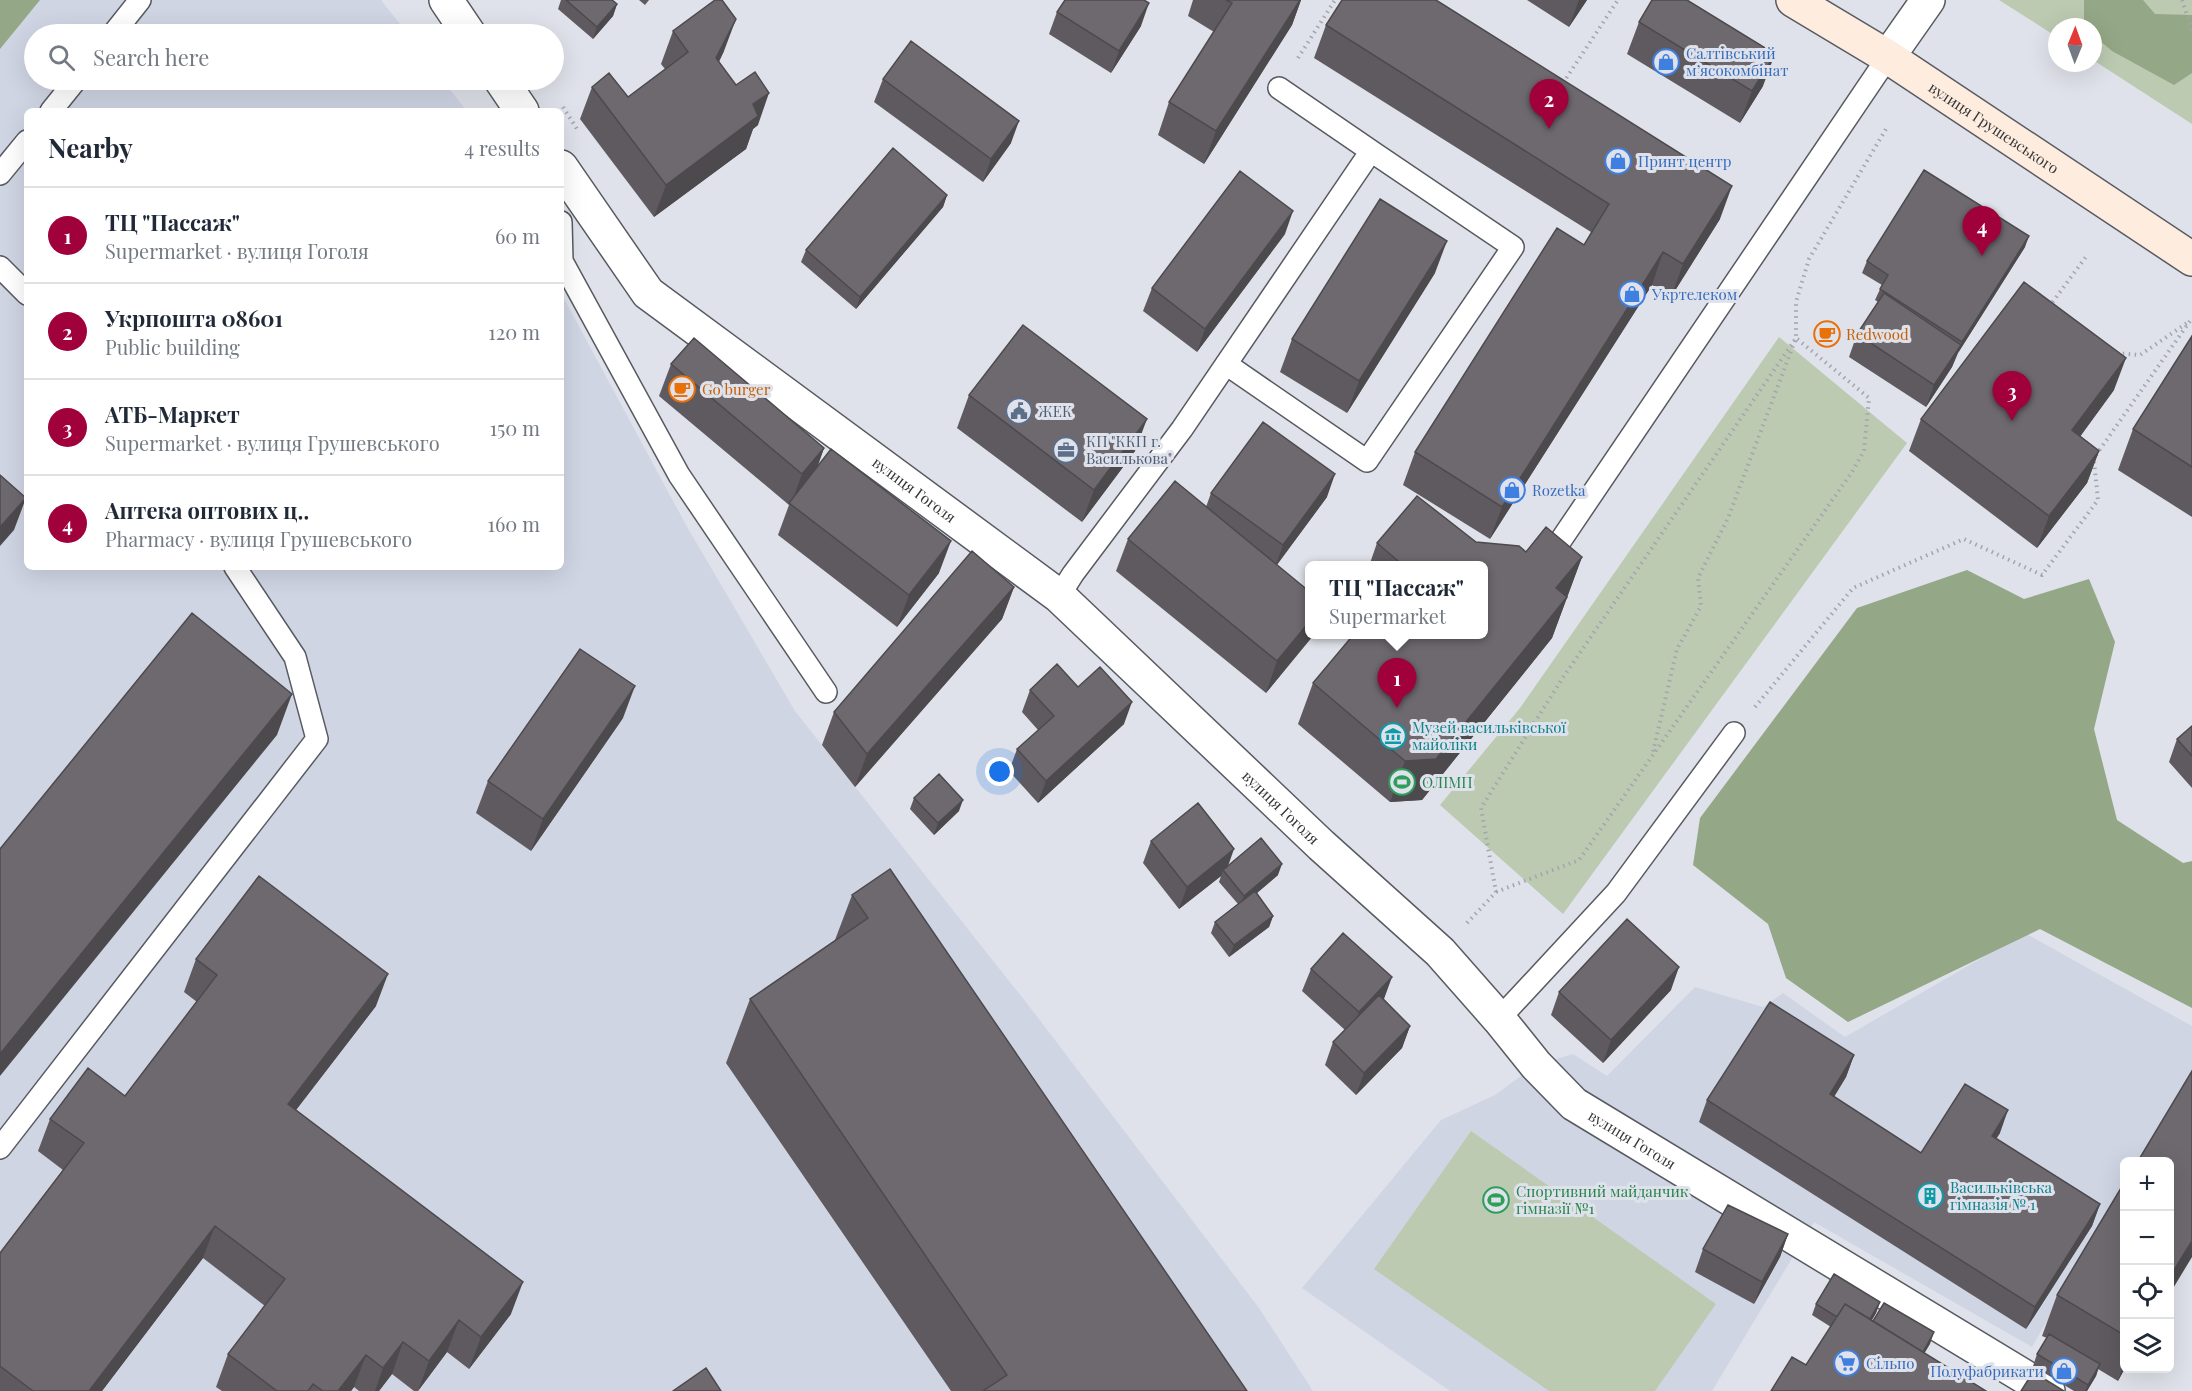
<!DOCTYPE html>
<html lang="en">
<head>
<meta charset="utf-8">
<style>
  :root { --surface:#fff; --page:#f2f2f3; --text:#1f2937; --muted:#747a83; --line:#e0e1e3; --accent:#a0013a }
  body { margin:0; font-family:"Playfair Display",serif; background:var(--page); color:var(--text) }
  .controls { position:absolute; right:18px; bottom:18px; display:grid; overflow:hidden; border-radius:9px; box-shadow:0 6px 24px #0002 }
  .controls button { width:54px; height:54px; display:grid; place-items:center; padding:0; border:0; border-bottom:2px solid var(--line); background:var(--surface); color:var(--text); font:30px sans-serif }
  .compass { position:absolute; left:2048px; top:18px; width:54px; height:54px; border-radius:50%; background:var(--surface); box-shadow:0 6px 24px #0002; rotate:1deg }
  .you { position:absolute; left:1000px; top:772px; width:21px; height:21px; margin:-15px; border:4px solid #fff; border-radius:50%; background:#1a73e8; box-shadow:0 0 0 9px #1a73e833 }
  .badge { display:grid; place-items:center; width:39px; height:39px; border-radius:50%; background:var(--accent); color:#fff; font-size:20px; font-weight:700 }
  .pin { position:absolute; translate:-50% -50px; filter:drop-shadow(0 2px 3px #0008) }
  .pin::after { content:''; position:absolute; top:32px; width:21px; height:18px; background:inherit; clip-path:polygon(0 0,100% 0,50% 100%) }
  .popup { position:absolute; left:1305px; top:561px; width:183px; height:78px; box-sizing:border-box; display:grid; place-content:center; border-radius:9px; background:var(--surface); filter:drop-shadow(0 2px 4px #0005); font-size:20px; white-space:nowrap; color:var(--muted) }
  .popup b { font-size:22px; color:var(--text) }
  .popup::after { content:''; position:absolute; left:50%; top:100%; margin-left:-12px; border:12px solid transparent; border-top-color:var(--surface) }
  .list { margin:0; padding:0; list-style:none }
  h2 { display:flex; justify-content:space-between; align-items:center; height:78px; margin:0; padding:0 24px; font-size:26px }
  h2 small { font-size:20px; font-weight:400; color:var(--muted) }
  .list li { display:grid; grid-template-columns:39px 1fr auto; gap:18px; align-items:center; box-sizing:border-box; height:96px; padding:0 24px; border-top:2px solid var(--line) }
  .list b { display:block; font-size:22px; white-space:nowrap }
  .list p { margin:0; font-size:20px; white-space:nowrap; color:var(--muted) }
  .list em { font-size:20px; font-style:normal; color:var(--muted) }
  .icon { flex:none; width:33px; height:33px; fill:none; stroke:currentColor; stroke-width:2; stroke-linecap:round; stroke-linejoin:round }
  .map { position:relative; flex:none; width:2192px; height:1391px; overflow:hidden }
  .search { position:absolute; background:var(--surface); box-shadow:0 6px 24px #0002; left:24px; top:24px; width:540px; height:66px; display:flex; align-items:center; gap:15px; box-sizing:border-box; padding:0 21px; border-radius:33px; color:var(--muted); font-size:22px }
  .panel { position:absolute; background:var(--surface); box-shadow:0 6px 24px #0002; left:24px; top:108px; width:540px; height:462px; border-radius:9px }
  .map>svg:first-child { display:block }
  .built { fill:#d0d5e4 }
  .green { fill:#bccab1 }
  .forest { fill:#94a786 }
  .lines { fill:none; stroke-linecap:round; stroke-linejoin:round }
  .lane-casing { stroke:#585a61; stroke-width:24 }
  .street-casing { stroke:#585a61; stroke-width:36 }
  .secondary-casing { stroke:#585a61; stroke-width:36 }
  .path { stroke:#a4a5ac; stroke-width:4; stroke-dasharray:1.5 4.5; stroke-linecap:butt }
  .lane { stroke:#fff; stroke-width:21 }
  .street { stroke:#fff; stroke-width:33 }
  .secondary { stroke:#feecdf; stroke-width:33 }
  .wall { fill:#5f5a5f }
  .shaded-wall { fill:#4d4a4e }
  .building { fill:#6e696f; stroke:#4d4a4e; stroke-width:1.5 }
  .labels { text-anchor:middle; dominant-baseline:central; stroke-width:6; stroke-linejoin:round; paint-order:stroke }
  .shop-label { font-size:15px; fill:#366cbe; stroke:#dfe2ea; text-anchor:start }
  .street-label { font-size:15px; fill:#353539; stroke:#dfe2ea }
  .food-label { font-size:15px; fill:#c56008; stroke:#dfe2ea; text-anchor:start }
  .service-label { font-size:15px; fill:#4e5e75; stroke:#dfe2ea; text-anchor:start }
  .culture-label { font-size:15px; fill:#0d838f; stroke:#dfe2ea; text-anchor:start }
  .leisure-label { font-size:15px; fill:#27864d; stroke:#dfe2ea; text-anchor:start }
</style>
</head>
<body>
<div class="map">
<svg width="2192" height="1391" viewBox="0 0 2192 1391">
  <rect width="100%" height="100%" fill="#dfe2ea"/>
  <path class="built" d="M0,0H381L408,34H34V80H442L467,111H27V567H561V293L686,525L795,711L1029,1006L1259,1308L1313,1391H0Z
    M2025,933L2192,1026V1071L2139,1161L2124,1162V1187L2032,1347L1814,1222L1712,1391H1450L1302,1288L1441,1120L1495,1095L1536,1065L1573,1054L1607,1076L1695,987L1763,1007L1783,993L1845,1037Z"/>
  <path class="green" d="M1999,0H2192V124L2093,60V27H2057V37Z
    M1779,337L1907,443L1563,914L1440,805L1520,708Z
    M1471,1131L1716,1304L1655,1391H1549L1374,1269Z"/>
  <path class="forest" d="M0,0H40L0,49Z
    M2084,0H2143L2155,14L2192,15V73L2174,85L2112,51L2093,35V27H2084Z
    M1967,570L2024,599L2089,579L2115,642L2094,729L2117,820L2183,863L2192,861V1008L2040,929L1848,1022L1786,978L1768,924L1693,865L1700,818L1857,608Z"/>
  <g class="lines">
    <g class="lane-casing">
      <path id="lane" d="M113,34L140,0
        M1279,88L1371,151
        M51,111L76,80
        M0,174L27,141
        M561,222L562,261L679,475L826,692
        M0,267L27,294
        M1561,540L1888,57
        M1059,596L1073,574L1182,429L1371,151L1513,247L1367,461L1226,364
        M1499,1019L1616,893L1734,733
        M0,1148L317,739L295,657L235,567"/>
    </g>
    <g class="street-casing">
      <g id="street">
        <path d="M446,0L469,34"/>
        <path d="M1888,57L1928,0"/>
        <path d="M501,80L522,111"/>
        <path id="s1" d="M561,167L648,293L1059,596L1321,845L1440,952L1499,1019L1536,1065L1574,1104L2048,1391"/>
      </g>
    </g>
    <g class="secondary-casing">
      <g id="secondary">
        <path id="s2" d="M1793,0L1888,57L2192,259"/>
      </g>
    </g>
    <path class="path" d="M2182,0L2192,30
      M1298,58L1335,0
      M1563,83L1618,0
      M563,107L577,129
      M2049,307L2088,254
      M2096,455L2190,321L2140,355L2116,353
      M1755,707L1853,588L1964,539L2042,575L2098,500L2094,461
      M1496,892L1579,860L1852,472L1864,451L1869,398L1796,338L1728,518L1698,578L1701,606L1677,649L1652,756
      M1467,923L1496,892L1481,808L1562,679L1796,338V302L1809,259L1886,129"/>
    <use href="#lane" class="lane"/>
    <use href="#street" class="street"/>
    <use href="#secondary" class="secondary"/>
  </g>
  <path class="wall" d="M561,0H612L617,4L613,16L593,39L558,9Z
    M639,0H649L645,5Z
    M1193,0H1301L1292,25L1204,164L1158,135L1169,102L1214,32L1188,16Z
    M1527,0H1587L1569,27Z
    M1057,12L1141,26L1111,73L1049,34Z
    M1639,22L1763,86L1740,123L1627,54Z
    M1326,25L1720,219L1671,297L1652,285L1490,539L1403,485L1415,452L1584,245L1591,232L1314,58Z
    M673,31L724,51L719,62L758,125L753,129L746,149L654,217L580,119L592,87L628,97L665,69L661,64Z
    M883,79L1011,143L983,182L874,102Z
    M947,195L943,207L856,309L801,262L806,250Z
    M1285,234L1197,352L1143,311L1152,288Z
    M2025,247L1958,353L1952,367L1926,407L1849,357L1857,334L1878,302L1875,300L1882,285L1862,273L1867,261Z
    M1435,273L1347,413L1280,372L1292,339Z
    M2192,336V517L2118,470L2133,429Z
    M671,364L824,448L817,467L939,573L897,627L778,535L789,505L659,396Z
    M2114,390L2080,436L2099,451L2087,483L2037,548L1909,451L1921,419Z
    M969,395L1135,451L1082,522L957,428Z
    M1211,493L1327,497L1277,565L1310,634H1313L1266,693L1116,571L1128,539L1206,507Z
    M1476,542L1526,552L1582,557L1552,638L1422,800L1390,802L1298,724L1313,683L1484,566H1369L1377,543Z
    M1014,587L1002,619L855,787L822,745L834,712Z
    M1030,690L1124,724L1038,803L1009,771L1017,749L1038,730L1022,712Z
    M623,718L531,851L476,813L488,781Z
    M2192,726V788L2169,762L2177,739Z
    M914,798L959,811L934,835L910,809Z
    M1151,841L1228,866L1278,875L1256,894L1273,916L1269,927L1229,957L1211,933L1215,922L1238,904L1219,882L1221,876L1179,909L1143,863Z
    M852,895L1247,1391H951L726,1063L750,999L835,940Z
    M196,959L376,1006L296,1110L511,1314L469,1369L447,1352L418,1391H414L392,1374L379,1391H359L354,1387L351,1391H222L216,1387L228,1354L265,1306L203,1258L102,1391H0V1253L63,1170L38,1151L50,1119L125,1096L197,1002L184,992Z
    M1311,969L1384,999L1410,1026L1402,1048L1356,1095L1325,1065L1333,1042L1345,1030L1302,991Z
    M1671,990L1603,1063L1551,1015L1559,992Z
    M1854,1055L1846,1077L1834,1097L1921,1153L2000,1133L1996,1138L2100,1204L2092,1226L2026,1329L1699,1122L1707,1100Z
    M2124,1183L2125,1368L2118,1381L2098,1369L2096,1376L2087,1391H2074L2033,1366L2037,1354L2047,1338L2042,1336L2057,1295Z
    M1788,1234L1780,1257L1754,1304L1695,1272L1703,1249Z
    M1880,1302L1876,1313L1872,1320L1930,1344L1806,1365L1831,1327L1812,1315L1816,1304Z"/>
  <path class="shaded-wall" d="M1300,0H1301L1292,25L1204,164L1216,131Z
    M1579,0H1587L1569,27Z
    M1149,3L1141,26L1111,73L1119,51Z
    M617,4L613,16L593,39L597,27Z
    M736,19L724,51L704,90L716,58Z
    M1775,54L1763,86L1740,123L1752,91Z
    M769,93L758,125L753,129L746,149L654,217L666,185L753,104Z
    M1019,121L1011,143L983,182L991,159Z
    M1732,186L1720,219L1671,297L1683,264Z
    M947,195L943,207L856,309L860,297Z
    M1293,211L1285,234L1197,352L1205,329Z
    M2029,236L2025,247L1958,353L1962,342Z
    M1447,241L1435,273L1347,413L1359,381Z
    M1663,252L1652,285L1490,539L1502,507Z
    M1961,345L1952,367L1926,407L1934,385Z
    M2126,358L2114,390L2061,463L2072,430Z
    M1147,419L1135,451L1082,522L1094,490Z
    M824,448L813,480L791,504L802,474Z
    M2099,451L2087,483L2037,548L2049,516Z
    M1335,474L1327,497L1275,567L1283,545Z
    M26,498L14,530L0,546V527Z
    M951,541L939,573L897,627L909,595Z
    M1582,557L1552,638L1422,800L1390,802L1405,761L1556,588Z
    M1014,587L1002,619L855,787L867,754Z
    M1310,621V634H1313V636L1266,693L1277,661Z
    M635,686L623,718L531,851L543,819Z
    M292,694L277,735L0,1076V1054Z
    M1132,702L1124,724L1038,803L1046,781Z
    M963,800L959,811L934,835L938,823Z
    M1234,849L1226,872L1223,870L1221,876L1179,909L1187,887Z
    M1282,864L1278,875L1240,907L1244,896Z
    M1273,916L1269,927L1229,957L1234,945Z
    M1679,967L1671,990L1603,1063L1611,1040Z
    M388,974L376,1006L276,1136L288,1104Z
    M1392,977L1384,999L1351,1035L1359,1012Z
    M1410,1026L1402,1048L1356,1095L1364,1073Z
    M1854,1055L1846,1077L1822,1116L1830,1094Z
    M2008,1110L2000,1133L1984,1158L1992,1136Z
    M2100,1204L2092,1226L2026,1329L2035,1307Z
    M215,1226L203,1258L102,1391H89Z
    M1788,1234L1780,1257L1754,1304L1762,1282Z
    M2192,1241V1257L2169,1295V1278Z
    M523,1282L511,1314L469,1369L481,1337Z
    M1880,1302L1876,1313L1858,1343L1862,1332Z
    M459,1320L447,1352L418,1391L429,1361Z
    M1934,1332L1930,1344L1912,1374L1916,1362Z
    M403,1342L392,1374L379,1391H375L383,1368Z
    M366,1355L354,1387L351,1391H338Z
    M2124,1362L2125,1368L2118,1381Z
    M2100,1364L2096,1376L2087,1391H2085L2088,1385Z"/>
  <path class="building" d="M566,0H612L617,4L597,27Z
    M715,0H722L736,19L716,58L736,85L755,72L769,93L753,104L758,116L666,185L592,87L609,73L628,97L688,52L673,31Z
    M1065,0H1144L1149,3L1119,51L1057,12Z
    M1226,0H1300L1216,131L1169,102L1232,3Z
    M1342,0H1436L1732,186L1683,264L1663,252L1502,507L1415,452L1557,228L1584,245L1609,204L1326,25Z
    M1652,0H1687L1775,54L1752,91L1639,22Z
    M911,41L1019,121L991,159L883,79Z
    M893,148L947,195L860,297L806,250Z
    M1924,170L2029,236L1962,342L1880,289L1888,275L1867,261Z
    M1240,171L1293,211L1205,329L1152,288Z
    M1380,199L1447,241L1359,381L1292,339Z
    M2024,282L2126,358L2072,430L2099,451L2049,516L1921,419Z
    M1884,293L1961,345L1934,385L1857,334Z
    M1023,325L1147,419L1094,490L969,395Z
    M2192,336V467L2133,429Z
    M694,338L824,448L802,474L671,364Z
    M1263,422L1335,474L1283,545L1211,493Z
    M831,449L951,541L909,595L789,503Z
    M0,475L26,498L0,527Z
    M1175,481L1310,592V621L1277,661L1128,539Z
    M1417,496L1476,542L1519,546L1526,552L1546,527L1582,557L1556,588L1567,597L1436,759L1405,761L1313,683L1354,634H1484V566H1404L1377,543Z
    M972,551L1014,587L867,754L834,712Z
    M192,613L292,694L0,1054V849Z
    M580,649L635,686L543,819L488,781Z
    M1057,664L1078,687L1100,667L1132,702L1046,781L1017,749L1054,716L1030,690Z
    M2192,726V756L2177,739Z
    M939,774L963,800L938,823L914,798Z
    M1198,803L1234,849L1187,887L1151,841Z
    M1261,838L1282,864L1244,896L1223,870Z
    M890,869L1247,1391H983L1007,1375L750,999L868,918L852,895Z
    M259,876L388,974L288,1104L523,1282L481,1337L459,1320L429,1361L403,1342L383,1368L366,1355L338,1391H323L313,1384L308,1391H277L228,1354L285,1279L215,1226L89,1391H33L0,1366V1253L84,1143L50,1119L88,1068L125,1096L217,975L196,959Z
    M1255,891L1273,916L1234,945L1215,922Z
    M1627,919L1679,967L1611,1040L1559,992Z
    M1343,933L1392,977L1359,1012L1311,969Z
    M1379,995L1410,1026L1364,1073L1333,1042Z
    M1770,1002L1854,1055L1830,1094L1921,1153L1965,1084L2008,1110L1992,1136L2100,1204L2035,1307L1707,1100Z
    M2192,1071V1241L2169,1278V1161H2138Z
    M2124,1183V1335L2057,1295Z
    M1728,1205L1788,1234L1762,1282L1703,1249Z
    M1834,1274L1880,1302L1870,1319L1845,1304L1837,1317L1816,1304Z
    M1884,1303L1934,1332L1923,1352L1873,1321Z
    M1845,1304L1986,1391H1771L1792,1357L1806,1365Z
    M2049,1334L2100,1364L2088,1385L2037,1354Z
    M706,1368L721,1391H673Z
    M2033,1372L2064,1391H2021Z"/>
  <defs>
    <g id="shop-ring" transform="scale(1.35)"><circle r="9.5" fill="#dfe2ea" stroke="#3f7fe0" stroke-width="1.5"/><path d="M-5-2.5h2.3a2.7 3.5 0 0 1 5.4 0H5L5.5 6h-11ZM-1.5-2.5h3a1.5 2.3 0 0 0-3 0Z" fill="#3f7fe0"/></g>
    <g id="cafe-ring" transform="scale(1.35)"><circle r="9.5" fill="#dfe2ea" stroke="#e8710a" stroke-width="1.5"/><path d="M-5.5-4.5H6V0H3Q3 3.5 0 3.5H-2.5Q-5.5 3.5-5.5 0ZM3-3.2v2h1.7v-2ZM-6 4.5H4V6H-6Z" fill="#e8710a"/></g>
    <g id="civic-ring" transform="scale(1.35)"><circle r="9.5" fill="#dfe2ea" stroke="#5c6f8a" stroke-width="1.5"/><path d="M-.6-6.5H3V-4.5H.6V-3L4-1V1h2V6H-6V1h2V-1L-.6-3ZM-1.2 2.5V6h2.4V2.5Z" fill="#5c6f8a"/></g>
    <g id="office-ring" transform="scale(1.35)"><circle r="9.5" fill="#dfe2ea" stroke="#5c6f8a" stroke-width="1.5"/><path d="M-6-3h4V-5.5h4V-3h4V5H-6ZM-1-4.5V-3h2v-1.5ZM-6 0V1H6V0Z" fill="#5c6f8a"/></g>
    <g id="museum-ring" transform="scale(1.35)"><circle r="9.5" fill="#dfe2ea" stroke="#0f9aa8" stroke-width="1.5"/><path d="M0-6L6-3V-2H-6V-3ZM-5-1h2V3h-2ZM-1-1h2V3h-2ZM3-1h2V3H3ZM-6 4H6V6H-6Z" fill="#0f9aa8"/></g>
    <g id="stadium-ring" transform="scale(1.35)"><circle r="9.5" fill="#dfe2ea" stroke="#2e9e5b" stroke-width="1.5"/><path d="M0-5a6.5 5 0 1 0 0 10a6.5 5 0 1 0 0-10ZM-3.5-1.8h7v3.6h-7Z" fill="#2e9e5b"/></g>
    <g id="building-ring" transform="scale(1.35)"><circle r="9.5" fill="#dfe2ea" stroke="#0f9aa8" stroke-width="1.5"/><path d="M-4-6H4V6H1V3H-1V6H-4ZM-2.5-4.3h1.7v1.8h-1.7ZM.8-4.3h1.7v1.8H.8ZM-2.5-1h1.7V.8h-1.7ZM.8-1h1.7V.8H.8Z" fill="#0f9aa8"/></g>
    <g id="supermarket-ring" transform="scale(1.35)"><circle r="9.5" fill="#dfe2ea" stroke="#3f7fe0" stroke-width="1.5"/><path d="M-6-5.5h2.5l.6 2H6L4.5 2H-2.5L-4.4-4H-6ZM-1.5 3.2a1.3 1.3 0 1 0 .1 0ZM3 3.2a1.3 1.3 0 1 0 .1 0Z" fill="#3f7fe0"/></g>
  </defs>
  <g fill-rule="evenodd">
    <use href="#shop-ring" x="1666" y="62"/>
    <use href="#shop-ring" x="1618" y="161"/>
    <use href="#shop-ring" x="1632" y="294"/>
    <use href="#cafe-ring" x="1827" y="334"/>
    <use href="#cafe-ring" x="682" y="389"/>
    <use href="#civic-ring" x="1019" y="411"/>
    <use href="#office-ring" x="1066" y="450"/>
    <use href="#shop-ring" x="1512" y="490"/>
    <use href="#museum-ring" x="1393" y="736"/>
    <use href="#stadium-ring" x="1402" y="782"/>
    <use href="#building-ring" x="1930" y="1196"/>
    <use href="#stadium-ring" x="1496" y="1200"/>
    <use href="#supermarket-ring" x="1847" y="1363"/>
    <use href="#shop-ring" x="2064" y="1371"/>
  </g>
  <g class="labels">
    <g class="shop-label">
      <text x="1686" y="53">Салтівський<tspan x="1686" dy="17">мʼясокомбінат</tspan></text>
      <text x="1638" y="161">Принт центр</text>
      <text x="1652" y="294">Укртелеком</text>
      <text x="1532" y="490">Rozetka</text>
      <text x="1866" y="1363">Сільпо</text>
      <text x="2044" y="1371" text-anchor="end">Полуфабрикати</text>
    </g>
    <g class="street-label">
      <text stroke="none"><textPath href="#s2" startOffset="238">вулиця Грушевського</textPath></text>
      <text stroke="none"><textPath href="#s1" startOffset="484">вулиця Гоголя</textPath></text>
      <text stroke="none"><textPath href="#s1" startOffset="970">вулиця Гоголя</textPath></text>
      <text stroke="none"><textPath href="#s1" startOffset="1456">вулиця Гоголя</textPath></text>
    </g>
    <g class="food-label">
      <text x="1846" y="334">Redwood</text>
      <text x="702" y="389">Go burger</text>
    </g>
    <g class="service-label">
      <text x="1038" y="411">ЖЕК</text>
      <text x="1086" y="441">КП "ККП г.<tspan x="1086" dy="17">Василькова"</tspan></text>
    </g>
    <g class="culture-label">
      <text x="1412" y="727">Музей васильківської<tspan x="1412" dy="17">майоліки</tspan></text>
      <text x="1950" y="1187">Васильківська<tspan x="1950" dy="17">гімназія № 1</tspan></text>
    </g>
    <g class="leisure-label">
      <text x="1422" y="782">ОЛІМП</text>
      <text x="1516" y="1191">Спортивний майданчик<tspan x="1516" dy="17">гімназії №1</tspan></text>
    </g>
  </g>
</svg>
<div class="controls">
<button>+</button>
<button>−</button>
<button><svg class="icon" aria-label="locate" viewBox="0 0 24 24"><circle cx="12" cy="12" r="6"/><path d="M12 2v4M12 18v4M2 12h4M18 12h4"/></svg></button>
<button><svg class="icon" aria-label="layers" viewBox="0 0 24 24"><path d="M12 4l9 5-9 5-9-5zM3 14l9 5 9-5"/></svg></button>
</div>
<svg class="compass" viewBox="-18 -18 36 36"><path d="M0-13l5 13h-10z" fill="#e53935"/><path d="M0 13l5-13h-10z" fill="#747a83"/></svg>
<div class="you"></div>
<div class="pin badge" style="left:1397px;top:708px">1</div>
<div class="popup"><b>ТЦ &quot;Пассаж&quot;</b>Supermarket</div>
<div class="pin badge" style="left:1549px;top:129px">2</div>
<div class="pin badge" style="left:2012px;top:421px">3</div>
<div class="pin badge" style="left:1982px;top:256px">4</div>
<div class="search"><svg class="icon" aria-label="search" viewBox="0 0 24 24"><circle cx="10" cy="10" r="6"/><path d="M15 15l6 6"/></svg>Search here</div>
<section class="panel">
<h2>Nearby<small>4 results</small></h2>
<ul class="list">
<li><span class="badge">1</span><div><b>ТЦ &quot;Пассаж&quot;</b><p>Supermarket · вулиця Гоголя</p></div><em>60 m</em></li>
<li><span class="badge">2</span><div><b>Укрпошта 08601</b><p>Public building</p></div><em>120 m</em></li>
<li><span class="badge">3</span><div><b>АТБ-Маркет</b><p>Supermarket · вулиця Грушевського</p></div><em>150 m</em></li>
<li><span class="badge">4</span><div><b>Аптека оптових ц‥</b><p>Pharmacy · вулиця Грушевського</p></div><em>160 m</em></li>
</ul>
</section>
</div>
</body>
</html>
